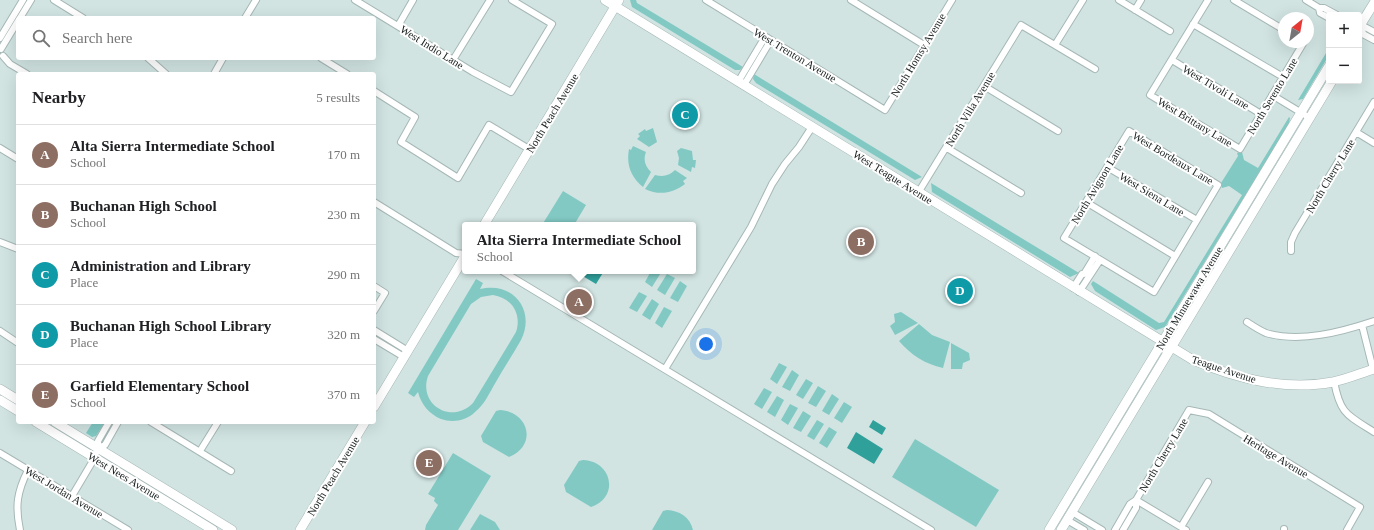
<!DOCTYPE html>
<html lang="en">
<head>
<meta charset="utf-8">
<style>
  :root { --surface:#fff; --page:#f6f6f6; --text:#202124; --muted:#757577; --line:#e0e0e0; --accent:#111827 }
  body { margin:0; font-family:"Times New Roman",serif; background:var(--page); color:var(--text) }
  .controls { position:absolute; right:12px; top:12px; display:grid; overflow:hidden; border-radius:4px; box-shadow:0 4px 16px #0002 }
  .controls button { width:36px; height:36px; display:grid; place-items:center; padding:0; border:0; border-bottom:1px solid var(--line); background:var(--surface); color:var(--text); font:20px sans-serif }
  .compass { position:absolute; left:1278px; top:12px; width:36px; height:36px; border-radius:50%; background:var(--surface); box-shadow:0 4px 16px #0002; rotate:31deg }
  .you { position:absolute; left:706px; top:344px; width:14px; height:14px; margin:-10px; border:3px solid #fff; border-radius:50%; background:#1a73e8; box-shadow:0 0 0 6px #1a73e833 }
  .badge { display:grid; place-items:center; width:26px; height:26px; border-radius:50%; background:var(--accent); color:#fff; font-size:13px; font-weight:700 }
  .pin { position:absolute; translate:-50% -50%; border:2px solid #fff; box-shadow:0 1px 4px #0006 }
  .popup { position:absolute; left:462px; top:222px; width:234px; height:52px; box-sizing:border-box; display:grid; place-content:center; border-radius:4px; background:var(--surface); filter:drop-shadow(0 1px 3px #0005); font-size:13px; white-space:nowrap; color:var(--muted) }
  .popup b { font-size:15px; color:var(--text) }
  .popup::after { content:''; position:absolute; left:50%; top:100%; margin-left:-8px; border:8px solid transparent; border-top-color:var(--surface) }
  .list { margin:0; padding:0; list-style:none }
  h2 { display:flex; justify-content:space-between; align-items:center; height:52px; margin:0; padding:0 16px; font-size:17px }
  h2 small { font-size:13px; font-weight:400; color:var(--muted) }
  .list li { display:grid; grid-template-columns:26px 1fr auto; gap:12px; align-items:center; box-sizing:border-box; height:60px; padding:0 16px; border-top:1px solid var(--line) }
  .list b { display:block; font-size:15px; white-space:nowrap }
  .list p { margin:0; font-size:13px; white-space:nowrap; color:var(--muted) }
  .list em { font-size:13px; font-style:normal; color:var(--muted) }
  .icon { flex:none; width:22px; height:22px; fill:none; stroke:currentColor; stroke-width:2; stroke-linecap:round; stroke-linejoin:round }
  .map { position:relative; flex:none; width:1374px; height:530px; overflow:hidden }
  .search { position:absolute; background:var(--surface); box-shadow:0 4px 16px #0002; left:16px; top:16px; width:360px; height:44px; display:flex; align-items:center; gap:10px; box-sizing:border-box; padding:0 14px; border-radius:4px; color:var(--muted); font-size:15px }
  .panel { position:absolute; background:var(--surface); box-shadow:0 4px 16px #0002; left:16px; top:72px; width:360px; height:352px; border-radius:4px }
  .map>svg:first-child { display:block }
  .green { fill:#82c9c4; fill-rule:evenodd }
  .water { fill:#30a09b }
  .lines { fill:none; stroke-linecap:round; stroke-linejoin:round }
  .street-casing { stroke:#a6b8b6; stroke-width:8 }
  .secondary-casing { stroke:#a6b8b6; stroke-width:10 }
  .street { stroke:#fff; stroke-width:6 }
  .secondary { stroke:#fff; stroke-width:9 }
  .labels { text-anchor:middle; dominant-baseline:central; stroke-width:4; stroke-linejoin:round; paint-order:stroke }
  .street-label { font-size:11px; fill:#171d1d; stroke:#fff }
</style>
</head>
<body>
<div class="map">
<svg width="1374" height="530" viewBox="0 0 1374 530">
  <rect width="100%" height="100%" fill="#d1e4e2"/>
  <path class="green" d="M630,0H636L637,3L743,67L740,70H735L632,7Z
    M1329,48V55L1303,99L1298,100Z
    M754,74L922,177L915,180L756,83L753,79Z
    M1289,117L1290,118L1289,124L1165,327L1156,330L1095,291L1091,284L1093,281L1159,323L1164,322L1242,195L1229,186L1222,188L1221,183L1238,156L1237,153L1242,152L1244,160L1258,168Z
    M653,128L657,142L649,147L637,139L640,136L638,134L645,129L646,131Z
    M633,146L646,152C643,160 645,166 651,172L643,187C631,177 626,165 629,149L631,150Z
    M681,148L692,151L693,160H696L695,168L692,167L691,172L678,165L679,158L677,151Z
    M675,170L687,178L683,181L685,184C673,193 660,196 645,189L655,175C663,177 669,176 675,170Z
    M931,183L1079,273L1070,277L932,192Z
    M563,191L586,205L574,225H542Z
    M651,271H662L652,287L645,282Z
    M667,274L675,278L665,295L657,290Z
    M476,279L483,283L480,289C513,281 536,310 521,340C512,356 502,371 493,387C488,396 483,406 475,412C466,421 452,423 441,419C429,414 421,404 418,392L414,397L408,393ZM493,295C512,298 522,314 516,332L473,403C452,425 418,405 428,376L471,304L481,297Z
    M680,281L687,286L678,302L670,298Z
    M639,292L647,296L637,312L629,308Z
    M652,299L659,304L650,320L642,315Z
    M664,307L672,311L662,328L655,323Z
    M901,312L918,323L895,335L890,326L895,322L894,314Z
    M919,324L932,335L950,342L943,368C925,364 911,355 899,341Z
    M951,343L969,353L970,360L963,363L962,369H951Z
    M779,363L787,367L777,384L770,379Z
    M792,370L799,375L790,391L782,387Z
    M806,379L813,383L803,399L796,395Z
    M818,386L826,391L816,407L808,403Z
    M764,388L772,392L762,409L754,404Z
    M832,394L839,399L829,415L822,411Z
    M777,396L784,400L775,417L767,412Z
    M844,402L852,407L842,423L834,418Z
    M790,404L798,408L788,425L781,420Z
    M500,410C530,412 537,446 509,457L483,442L481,436L496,411Z
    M803,411L811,416L801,432L793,428Z
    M817,420L824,424L814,440L807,436Z
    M93,422H105L96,436L92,437L86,433Z
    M829,427L837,432L827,448L819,443Z
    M915,439L999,490L976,527L892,477Z
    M453,453L491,476L458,530H425L426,525L438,505L434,501L435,498L428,494Z
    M583,460C612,461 620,497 591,507L566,492L564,485L579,461Z
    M667,510C680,511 690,517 693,530H652L663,511Z
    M480,514L495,522L500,530H470Z"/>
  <path class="water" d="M584,271H604L596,284L581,275Z
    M873,420L886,428L882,435L869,427Z
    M856,432L883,449L874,464L847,448Z"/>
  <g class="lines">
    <g class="street-casing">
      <path id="street" d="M54,0L83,18
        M355,0L473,72L511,92L552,24L512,0
        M706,0L885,110L952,0
        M851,0L924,45
        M1119,0L1170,31
        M1208,0L1150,95L1240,149L1304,42
        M1234,0L1284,30
        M1306,0L1319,8H1324L1337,15
        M1319,8L1320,13L1329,18
        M1135,10L1141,0
        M20,18L31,0
        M245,18L256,0
        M1193,24L1283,77
        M398,26L413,0
        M1365,27L1374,32
        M1361,33L1374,40
        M0,38L23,0
        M1055,45L1083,0
        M1,49L18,21
        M3,56L10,64L27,74
        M148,58L166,74
        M321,58L347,74
        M453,60L490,0
        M1172,60L1261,114
        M214,74L223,58
        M738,82L765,37
        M744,85L771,40
        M984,86L1058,131
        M374,91L415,117L401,142L458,178L489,125L529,149
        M1272,95L1310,118
        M1129,131L1218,185L1154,292L1064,238Z
        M1356,132L1374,143
        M0,148L18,159
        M947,148L1021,193
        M1107,167L1197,220
        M918,193L1021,25L1095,69
        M374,202L456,253L465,254
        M1086,202L1175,256
        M0,242L18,249
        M1291,251V242L1295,233L1374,102
        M502,271L931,530
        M374,286L385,293L374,311
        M1073,288L1082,274H1084L1095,256
        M1079,292L1100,260
        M1247,322C1253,326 1259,330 1266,333C1300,343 1341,332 1374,321
        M1362,325L1373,369
        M374,330L408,351
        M0,331L18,343
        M374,339L404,357
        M665,369L751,227L772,184L785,164L799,147L812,127
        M1334,381C1340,414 1347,415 1374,432
        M151,422L231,471
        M98,448L105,445L118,422
        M200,451L218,422
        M0,453L128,530
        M72,496L91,464L98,448V441L109,422
        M1136,500L1186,530
        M1072,512L1102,530
        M1067,520L1084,530
        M1181,527L1208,482
        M20,530C15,506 17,492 28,470
        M1115,530L1130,504L1136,500L1189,410L1209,414L1360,507L1347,530
        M1123,530L1136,508V500
        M1284,530V529"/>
    </g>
    <g class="secondary-casing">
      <path id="secondary" d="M605,0L1193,360C1236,379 1287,391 1333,382C1347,379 1361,373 1374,369
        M1361,33V24L1374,3
        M484,225L619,0
        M0,389L18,400
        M0,400L18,411
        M374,407L465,256
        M36,422L213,530
        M55,422L232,530
        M300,530L365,422
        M1049,530L1329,66
        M1061,530L1332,81"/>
    </g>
    <use href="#street" class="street"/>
    <use href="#secondary" class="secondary"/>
  </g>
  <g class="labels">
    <g class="street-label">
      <text transform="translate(432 47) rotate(32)">West Indio Lane</text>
      <text transform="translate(795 55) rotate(31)">West Trenton Avenue</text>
      <text transform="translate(918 55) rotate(-59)">North Homsy Avenue</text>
      <text transform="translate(1216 87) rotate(31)">West Tivoli Lane</text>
      <text transform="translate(1272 96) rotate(-59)">North Serento Lane</text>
      <text transform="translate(970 109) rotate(-59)">North Villa Avenue</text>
      <text transform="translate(552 113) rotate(-59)">North Peach Avenue</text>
      <text transform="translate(1195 122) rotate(31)">West Brittany Lane</text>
      <text transform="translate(1173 158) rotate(31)">West Bordeaux Lane</text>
      <text transform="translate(1330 176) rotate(-59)">North Cherry Lane</text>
      <text transform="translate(893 177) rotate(32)">West Teague Avenue</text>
      <text transform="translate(1097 184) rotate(-59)">North Avignon Lane</text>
      <text transform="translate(1152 194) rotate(31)">West Siena Lane</text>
      <text transform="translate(1189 298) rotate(-59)">North Minnewawa Avenue</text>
      <text transform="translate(1224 369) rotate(18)">Teague Avenue</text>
      <text transform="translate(1163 455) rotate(-59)">North Cherry Lane</text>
      <text transform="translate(1276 456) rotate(31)">Heritage Avenue</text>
      <text transform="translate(124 476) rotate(31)">West Nees Avenue</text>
      <text transform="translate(333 476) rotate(-59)">North Peach Avenue</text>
      <text transform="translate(64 492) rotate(31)">West Jordan Avenue</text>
    </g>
  </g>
</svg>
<div class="controls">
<button>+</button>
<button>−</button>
</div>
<svg class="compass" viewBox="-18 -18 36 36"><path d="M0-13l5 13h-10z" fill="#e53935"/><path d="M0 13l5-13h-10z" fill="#757577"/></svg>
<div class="you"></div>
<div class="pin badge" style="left:579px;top:302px;background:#8d6e63">A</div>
<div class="popup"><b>Alta Sierra Intermediate School</b>School</div>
<div class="pin badge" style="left:861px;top:242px;background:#8d6e63">B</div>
<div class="pin badge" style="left:685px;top:115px;background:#0f9aa8">C</div>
<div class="pin badge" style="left:960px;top:291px;background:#0f9aa8">D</div>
<div class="pin badge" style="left:429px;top:463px;background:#8d6e63">E</div>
<div class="search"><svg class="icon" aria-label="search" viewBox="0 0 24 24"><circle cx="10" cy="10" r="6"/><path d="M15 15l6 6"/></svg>Search here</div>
<section class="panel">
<h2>Nearby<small>5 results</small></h2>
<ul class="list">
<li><span class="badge" style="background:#8d6e63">A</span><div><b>Alta Sierra Intermediate School</b><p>School</p></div><em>170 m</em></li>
<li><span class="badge" style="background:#8d6e63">B</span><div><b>Buchanan High School</b><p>School</p></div><em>230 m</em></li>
<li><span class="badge" style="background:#0f9aa8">C</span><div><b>Administration and Library</b><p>Place</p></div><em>290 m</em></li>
<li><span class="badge" style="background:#0f9aa8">D</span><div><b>Buchanan High School Library</b><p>Place</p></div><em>320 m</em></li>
<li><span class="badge" style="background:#8d6e63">E</span><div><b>Garfield Elementary School</b><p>School</p></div><em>370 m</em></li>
</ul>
</section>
</div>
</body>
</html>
